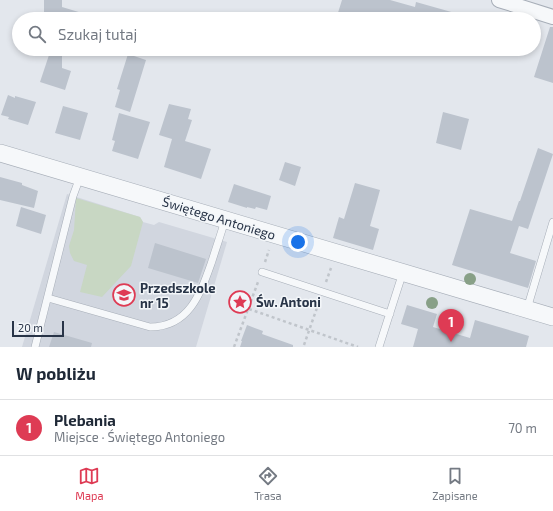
<!DOCTYPE html>
<html lang="pl">
<head>
<meta charset="utf-8">
<style>
  :root { --surface:#fff; --page:#f2f2f3; --text:#1f2937; --muted:#747a83; --line:#e0e1e3; --accent:#de3b54 }
  body { margin:0; font-family:"Exo 2",sans-serif; background:var(--page); color:var(--text) }
  .scale { position:absolute; left:12px; bottom:10px; width:52px; box-sizing:border-box; padding-left:4px; border:2px solid #283447; border-top:0; font-size:11px; line-height:14px; white-space:nowrap; color:#283447; -webkit-text-stroke:3px #f3f6f9; paint-order:stroke }
  .you { position:absolute; left:298px; top:242px; width:14px; height:14px; margin:-10px; border:3px solid #fff; border-radius:50%; background:#1a73e8; box-shadow:0 0 0 6px #1a73e833 }
  .badge { display:grid; place-items:center; width:26px; height:26px; border-radius:50%; background:var(--accent); color:#fff; font-size:13px; font-weight:700 }
  .pin { position:absolute; translate:-50% -33px; filter:drop-shadow(0 1px 2px #0008) }
  .pin::after { content:''; position:absolute; top:21px; width:14px; height:12px; background:inherit; clip-path:polygon(0 0,100% 0,50% 100%) }
  .list { margin:0; padding:0; list-style:none }
  h2 { display:flex; justify-content:space-between; align-items:center; height:52px; margin:0; padding:0 16px; font-size:17px }
  h2 small { font-size:13px; font-weight:400; color:var(--muted) }
  .list li { display:grid; grid-template-columns:26px 1fr auto; gap:12px; align-items:center; box-sizing:border-box; height:56px; padding:0 16px; border-top:1px solid var(--line) }
  .list b { display:block; font-size:15px; white-space:nowrap }
  .list p { margin:0; font-size:13px; white-space:nowrap; color:var(--muted) }
  .list em { font-size:13px; font-style:normal; color:var(--muted) }
  .icon { flex:none; width:22px; height:22px; fill:none; stroke:currentColor; stroke-width:2; stroke-linecap:round; stroke-linejoin:round }
  .map { position:relative; flex:none; width:553px; height:347px; overflow:hidden }
  .search { position:absolute; background:var(--surface); box-shadow:0 2px 6px #0003; left:12px; right:12px; top:12px; height:44px; display:flex; align-items:center; gap:10px; box-sizing:border-box; padding:0 14px; border-radius:22px; color:var(--muted); font-size:15px }
  .sheet { height:108px; background:var(--surface) }
  nav { display:flex; justify-content:space-around; align-items:center; box-sizing:border-box; height:56px; border-top:1px solid var(--line); background:var(--surface); font-size:11px; color:var(--muted) }
  nav a { display:grid; justify-items:center; gap:2px }
  nav .on { color:var(--accent) }
  .map>svg:first-child { display:block }
  .built { fill:#d1d6df }
  .green { fill:#c8d7c3 }
  .building { fill:#bcc3cd }
  .lines { fill:none; stroke-linecap:round; stroke-linejoin:round }
  .service-casing { stroke:#a7aeb8; stroke-width:8 }
  .minor-casing { stroke:#a7aeb8; stroke-width:16 }
  .tertiary-casing { stroke:#a7aeb8; stroke-width:18 }
  .path { stroke:#c0c5cb; stroke-width:2.5; stroke-dasharray:3 3; stroke-linecap:butt }
  .service { stroke:#f6f8fa; stroke-width:7 }
  .minor { stroke:#f6f8fa; stroke-width:14 }
  .tertiary { stroke:#f6f8fa; stroke-width:17 }
  .tree { fill:#88a087 }
  .labels { text-anchor:middle; dominant-baseline:central; stroke-width:3; stroke-linejoin:round; paint-order:stroke }
  .street-label { font-size:13px; fill:#283447; stroke:#f3f6f9 }
  .poi-label { font-size:13px; font-weight:bold; fill:#283447; stroke:#f3f6f9; text-anchor:start }
</style>
</head>
<body>
<div class="map">
<svg width="553" height="347" viewBox="0 0 553 347">
  <rect width="100%" height="100%" fill="#e3e7ed"/>
  <path class="built" d="M67,194L140,217L143,222L154,225L159,222L227,242L196,347H22Z"/>
  <path class="green" d="M76,198L140,217L143,222L131,266L102,297L80,292L87,265L74,261L70,253L69,246L74,230Z"/>
  <path class="building" d="M44,0H62V7L92,16L91,19H44Z
    M342,0H390L415,7L416,2L462,15L461,19H365L354,16L353,19H336Z
    M550,27H553V83L534,77Z
    M51,49H62V68L71,71L65,90L40,82Z
    M128,54L146,60L130,112L115,107L120,90L117,89Z
    M8,95L15,98V96L36,102L28,125L8,119L9,117L1,115Z
    M169,104L191,109L188,119L192,120L185,141L211,149L201,179L164,167L172,139L159,135Z
    M63,106L88,113L80,140L55,133Z
    M443,112L469,119L461,150L436,143Z
    M119,113L150,122L138,159L112,151L115,141L112,140Z
    M538,148L553,154L528,229L519,226L510,253L536,261L528,288L452,265L470,209L512,221L519,201H520Z
    M285,162L301,167L295,186L279,180Z
    M0,177L22,183V185L38,191L34,208L0,200Z
    M355,183L380,190L370,226L379,229L373,250L333,238L339,217L344,219Z
    M234,184L271,196L267,210L256,207L255,209L247,207V208L228,202Z
    M21,207L46,215L41,234L16,226Z
    M155,243L206,259L198,283L148,268Z
    M407,305L437,314L433,327L470,338L475,320L529,336L526,347H413L418,329L401,324Z
    M247,325L263,331L262,334L293,345V347H240L242,341H241Z
    M54,332L92,343L91,347H49Z"/>
  <g class="lines">
    <g class="service-casing">
      <path id="service" d="M262,272L390,314
        M48,298L150,327C190,327 201,292 212,261C216,248 221,234 225,220
        M527,309L553,222
        M35,347L73,196L80,177
        M379,347L403,272"/>
    </g>
    <g class="minor-casing">
      <path id="minor" d="M499,0L553,17"/>
    </g>
    <g class="tertiary-casing">
      <path id="tertiary" d="M0,153L553,317"/>
    </g>
    <path class="path" d="M265,262L269,250
      M326,282L331,268
      M249,309L358,347
      M304,345L319,302
      M234,347L258,282"/>
    <use href="#service" class="service"/>
    <use href="#minor" class="minor"/>
    <use href="#tertiary" class="tertiary"/>
  </g>
  <g class="tree">
    <circle cx="470" cy="279" r="6"/>
    <circle cx="432" cy="303" r="6"/>
  </g>
  <defs>
    <g id="school-ring" transform="scale(1.15)"><circle r="9.5" fill="#f3f6f9" stroke="#de3b54" stroke-width="1.5"/><path d="M0-5L7-2L0 1L-7-2ZM-4 1L0 2.5L4 1V4Q0 6-4 4Z" fill="#de3b54"/></g>
    <g id="sight-ring" transform="scale(1.15)"><circle r="9.5" fill="#f3f6f9" stroke="#de3b54" stroke-width="1.5"/><path d="M0-6L1.8-2.2L6-1.7L2.9 1.2L3.7 5.4L0 3.3L-3.7 5.4L-2.9 1.2L-6-1.7L-1.8-2.2Z" fill="#de3b54"/></g>
  </defs>
  <g fill-rule="evenodd">
    <use href="#school-ring" x="124" y="295"/>
    <use href="#sight-ring" x="240" y="302"/>
  </g>
  <g class="labels">
    <g class="street-label">
      <text transform="translate(219 218) rotate(17)">Świętego Antoniego</text>
    </g>
    <g class="poi-label">
      <text x="140" y="288">Przedszkole<tspan x="140" dy="15">nr 15</tspan></text>
      <text x="256" y="302">Św. Antoni</text>
    </g>
  </g>
</svg>
<div class="scale">20 m</div>
<div class="you"></div>
<div class="pin badge" style="left:451px;top:342px">1</div>
<div class="search"><svg class="icon" aria-label="search" viewBox="0 0 24 24"><circle cx="10" cy="10" r="6"/><path d="M15 15l6 6"/></svg>Szukaj tutaj</div>
</div>
<section class="sheet">
<h2>W pobliżu<small></small></h2>
<ul class="list">
<li><span class="badge">1</span><div><b>Plebania</b><p>Miejsce · Świętego Antoniego</p></div><em>70 m</em></li>
</ul>
</section>
<nav>
<a class="on"><svg class="icon" aria-label="map" viewBox="0 0 24 24"><path d="M3 6l6-2 6 2 6-2v14l-6 2-6-2-6 2zM9 4v14M15 6v14"/></svg>Mapa</a>
<a><svg class="icon" aria-label="directions" viewBox="0 0 24 24"><path d="M12 3l9 9-9 9-9-9zM9 14v-3h6M13 9l2 2-2 2"/></svg>Trasa</a>
<a><svg class="icon" aria-label="saved" viewBox="0 0 24 24"><path d="M7 4h10v16l-5-4-5 4z"/></svg>Zapisane</a>
</nav>
</body>
</html>
